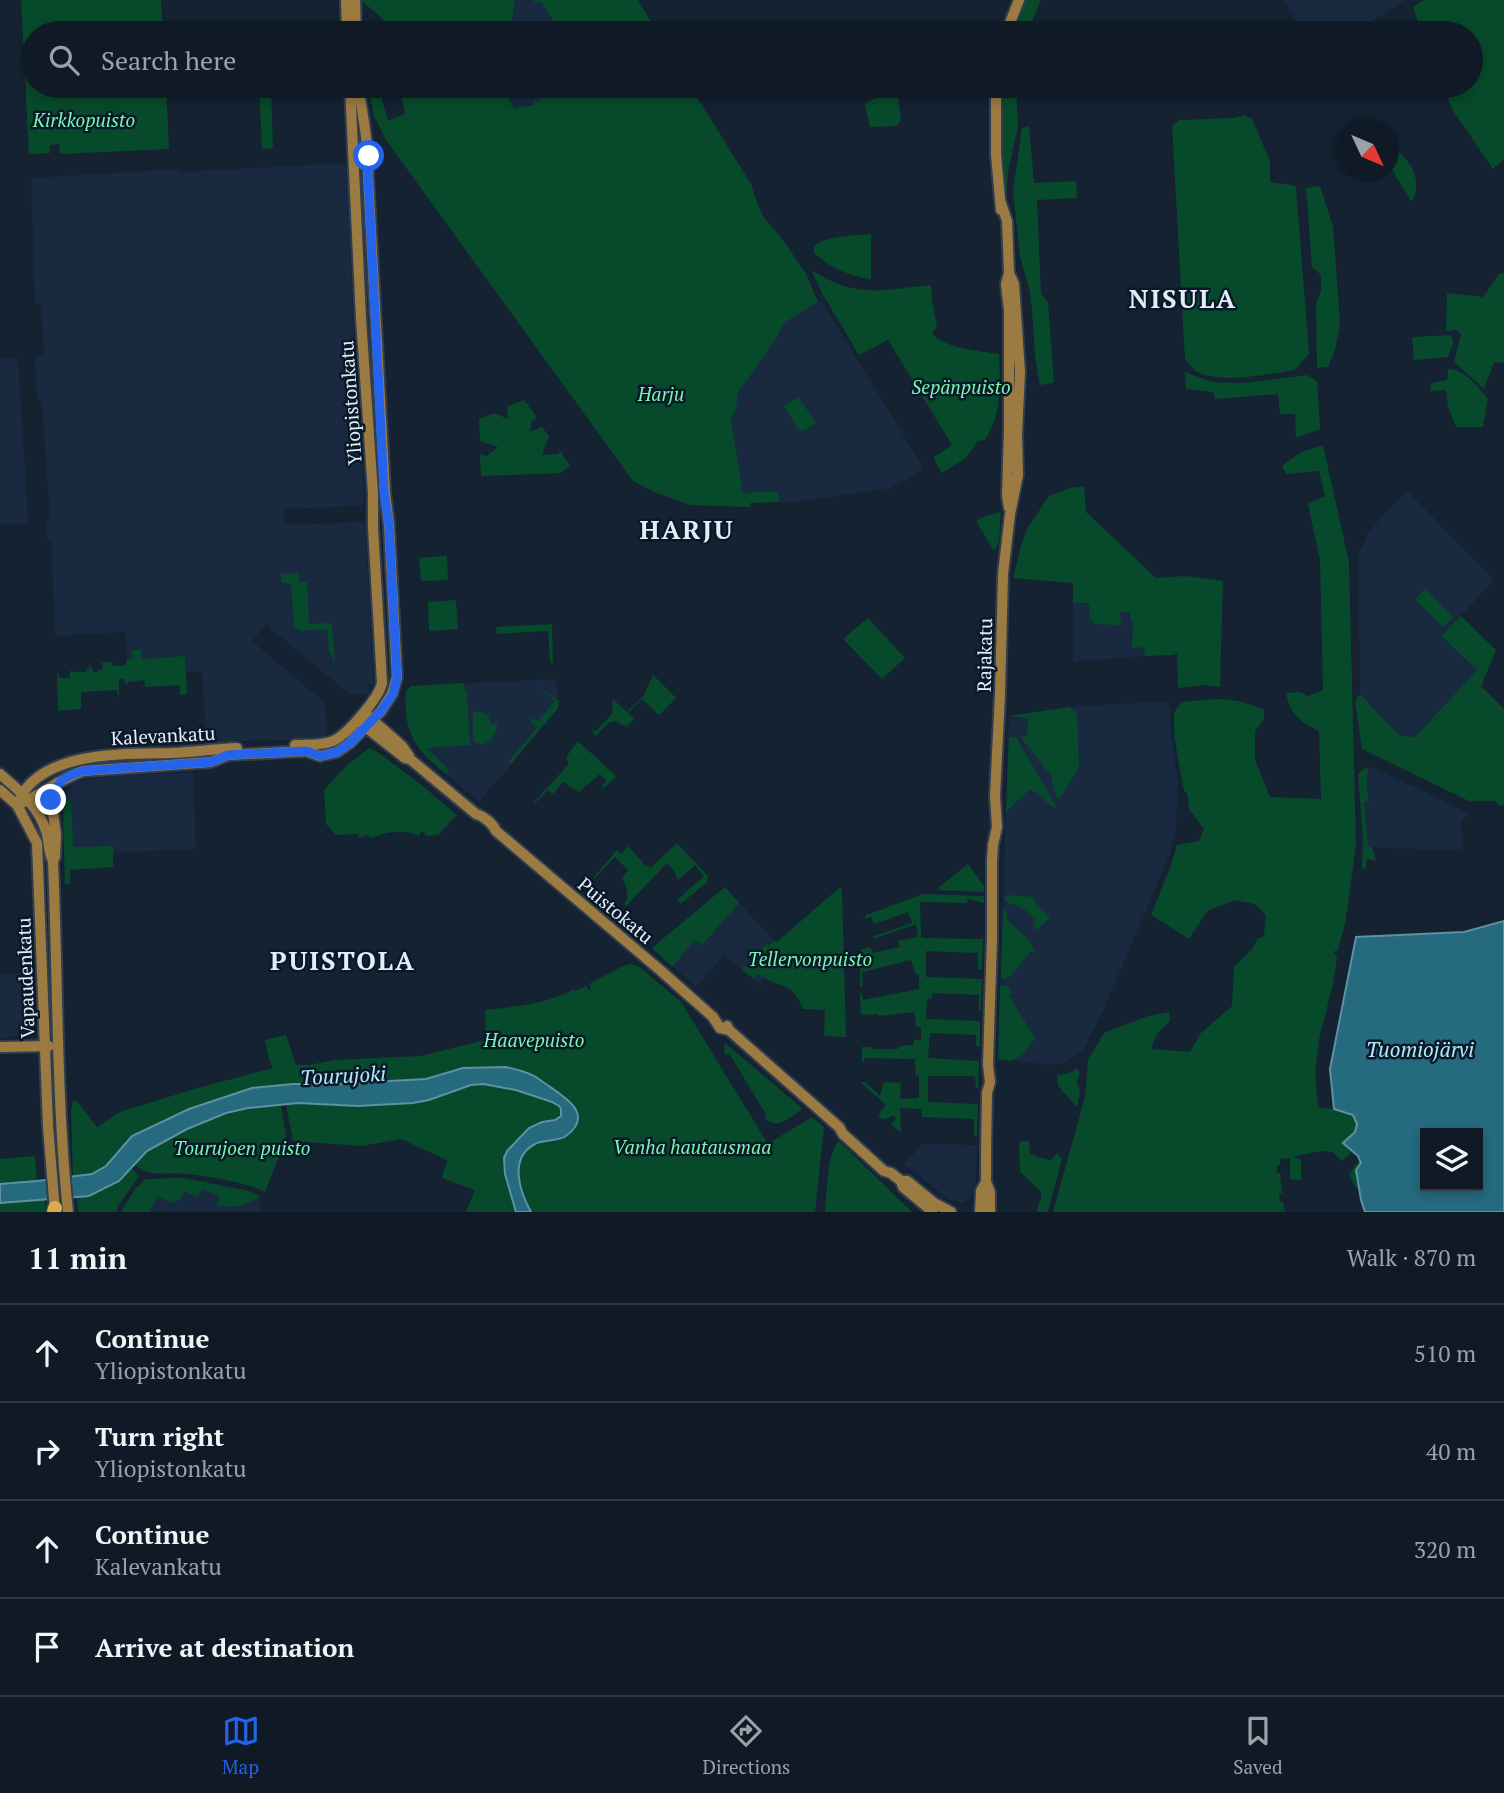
<!DOCTYPE html>
<html lang="en">
<head>
<meta charset="utf-8">
<style>
  :root { --surface:#0f1a26; --page:#1d2732; --text:#f1f3f6; --muted:#9ba1a7; --line:#2f3843; --accent:#2563eb }
  body { margin:0; font-family:"PT Serif",serif; background:var(--page); color:var(--text) }
  .controls { position:absolute; right:21px; bottom:21px; display:grid; overflow:hidden; border-radius:0px; box-shadow:0 4px 10px #0003 }
  .controls button { width:63px; height:63px; display:grid; place-items:center; padding:0; border:0; border-bottom:2px solid var(--line); background:var(--surface); color:var(--text); font:35px sans-serif }
  .compass { position:absolute; left:1336px; top:119px; width:63px; height:63px; border-radius:50%; background:var(--surface); box-shadow:0 4px 10px #0003; rotate:134deg }
  .stop { position:absolute; width:21px; height:21px; margin:-16px; border:5px solid #2563eb; border-radius:50%; background:#fff }
  .stop.end { background:#2563eb; border-color:#fff; box-shadow:0 2px 7px #0008 }
  .list { margin:0; padding:0; list-style:none }
  h2 { display:flex; justify-content:space-between; align-items:center; height:91px; margin:0; padding:0 28px; font-size:30px }
  h2 small { font-size:23px; font-weight:400; color:var(--muted) }
  .list li { display:grid; grid-template-columns:46px 1fr auto; gap:21px; align-items:center; box-sizing:border-box; height:98px; padding:0 28px; border-top:2px solid var(--line) }
  .list b { display:block; font-size:26px; white-space:nowrap }
  .list p { margin:0; font-size:23px; white-space:nowrap; color:var(--muted) }
  .list em { font-size:23px; font-style:normal; color:var(--muted) }
  .icon { flex:none; width:38px; height:38px; fill:none; stroke:currentColor; stroke-width:2; stroke-linecap:round; stroke-linejoin:round }
  .map { position:relative; flex:none; width:1504px; height:1212px; overflow:hidden }
  .search { position:absolute; background:var(--surface); box-shadow:0 4px 10px #0003; left:21px; right:21px; top:21px; height:77px; display:flex; align-items:center; gap:18px; box-sizing:border-box; padding:0 24px; border-radius:38px; color:var(--muted); font-size:26px }
  .sheet { height:483px; background:var(--surface) }
  nav { display:flex; justify-content:space-around; align-items:center; box-sizing:border-box; height:98px; border-top:2px solid var(--line); background:var(--surface); font-size:19px; color:var(--muted) }
  nav a { display:grid; justify-items:center; gap:4px }
  nav .on { color:var(--accent) }
  .map>svg:first-child { display:block }
  .built { fill:#192a40 }
  .green { fill:#074a2b }
  .water { fill:#256a7e; stroke:#5e91a3; stroke-width:2; fill-rule:evenodd }
  .lines { fill:none; stroke-linecap:round; stroke-linejoin:round }
  .secondary-casing { stroke:#313e4e; stroke-width:14 }
  .highway-casing { stroke:#313e4e; stroke-width:18 }
  .secondary { stroke:#9c7b43; stroke-width:10 }
  .highway { stroke:#deaa4f; stroke-width:14 }
  .route { stroke:#2563eb; stroke-width:9 }
  .labels { text-anchor:middle; dominant-baseline:central; stroke-width:5; stroke-linejoin:round; paint-order:stroke }
  .park-label { font-size:19px; font-style:italic; fill:#77f8af; stroke:#0b1828 }
  .street-label { font-size:19px; fill:#e3edf8; stroke:#0b1828 }
  .water-label { font-size:21px; font-style:italic; fill:#b2e9fb; stroke:#0b1828 }
  .district-label { font-size:26px; font-weight:bold; letter-spacing:2px; fill:#e3edf8; stroke:#0b1828 }
</style>
</head>
<body>
<div class="map">
<svg width="1504" height="1212" viewBox="0 0 1504 1212">
  <rect width="100%" height="100%" fill="#142232"/>
  <path class="built" d="M515,0H533L534,2L541,1L560,33H510Z
    M1283,0H1405L1353,33H1300L1295,27L1298,24Z
    M511,86H540L541,92L538,101L533,104L513,109L508,98Z
    M342,163L346,166L347,171L354,342L352,343V347L355,348L364,502L361,506L284,509V525L365,522L374,684L369,685L370,693L351,695L270,628L271,626L267,623L252,641L325,703L327,738L325,739L211,742L206,740L202,671L186,672L185,656L127,660L125,632L55,636L51,541H47V537L46,520H50L42,403L37,397L35,361L34,359L36,356L44,357L41,303H35L31,178L179,169L180,172Z
    M821,300L924,469L891,488L790,503L779,502L778,491L743,493L731,420L737,405L738,393L775,340L784,323Z
    M18,358L28,519L27,523L0,525V359Z
    M1407,491L1495,580L1441,636L1477,670L1415,737L1400,736L1360,694L1358,555L1368,534L1382,516Z
    M1073,589L1147,617L1144,656L1073,662Z
    M553,679L557,683L559,705L557,710L479,802L426,758L413,740L407,720L405,697L406,691L411,686Z
    M1167,701L1170,707L1171,735L1178,781L1176,827L1170,854L1103,1011L1084,1048L1075,1057L1063,1063L1052,1065L998,1059L1009,716L1069,707Z
    M1367,765L1446,802L1465,813H1469L1461,820L1463,851L1368,847L1364,802L1369,801Z
    M193,772L196,849L64,855L63,801L67,791L76,783L88,779L115,776Z
    M725,887L778,945L777,964L760,985L724,955L696,987L652,948Z
    M32,972L35,1028L25,1035L0,1038V974Z
    M923,1144L977,1145L976,1177L974,1192L966,1201L962,1203L950,1200L904,1164Z
    M184,1178L249,1191L260,1196L261,1212H121L136,1188L146,1179Z"/>
  <path class="green" d="M21,0H161L163,33H33V86H166L169,149L60,154L59,144L50,145V153L29,154Z
    M362,0H515L510,33H389C386,18 374,11 362,2Z
    M533,0H638L658,33H560L541,1L534,2Z
    M1024,0H1041L1027,33H1011Z
    M1424,0H1504V159L1493,169L1452,109L1443,86H1471V33H1422L1413,7Z
    M259,86H271L273,148L262,149Z
    M368,86H378L388,121L405,114L399,86H511L508,98L514,109L533,105L534,101H538L541,92L540,86H690L751,184L757,203L764,218L783,240L806,274L818,302L784,323L775,340L738,393L737,405L731,420L743,493L778,491L779,502L750,503V507L690,505L654,492L633,481L386,140L374,116Z
    M897,86L901,121L896,126L870,127L865,104Z
    M1001,86H1016L1018,127L1009,166L1006,196L1002,164Z
    M1245,115L1252,119L1270,161V182L1296,186L1309,354L1295,370C1269,374 1220,385 1196,371C1192,368 1189,363 1185,359L1172,126L1179,120L1234,118Z
    M1029,126L1034,183L1076,181L1077,198L1037,200L1041,294L1048,302L1054,383L1040,385L1035,356L1032,310L1030,292L1020,257L1013,191L1022,128Z
    M1389,143C1408,159 1424,175 1412,202L1389,165Z
    M1320,186L1333,226L1340,323L1335,350L1328,367L1317,368L1316,304L1321,291V275L1312,267L1306,188Z
    M871,234V279C848,276 831,268 814,253C814,251 813,249 814,247C820,236 860,235 871,234Z
    M811,270C825,278 837,285 852,288C877,294 906,287 931,285L932,300L937,326L932,334C948,349 978,351 999,354C1000,385 1003,412 985,440L978,441L966,458L942,473L934,459V457L952,445L888,340L859,355L822,293Z
    M1500,273H1504V363L1494,362L1484,389L1454,362L1461,334L1456,330L1446,331L1447,293L1483,297Z
    M1450,335C1457,341 1450,349 1448,357L1414,360L1412,337Z
    M1448,369C1465,369 1478,387 1488,399L1483,427H1456L1448,407L1446,390L1430,391L1431,383L1447,380Z
    M1185,372L1212,382L1245,383L1307,375L1317,381L1320,429L1296,438L1295,414H1280L1278,394L1215,399L1213,392L1186,389Z
    M798,397L816,423L803,431L798,429L784,406Z
    M524,400L536,416L535,420H532L530,432L542,427L549,436L542,455L558,454L560,451L570,465L561,473L481,476L480,455L482,454L485,457L498,447L480,441L479,419L494,413L508,419L507,407Z
    M1323,445L1349,562L1356,846L1345,924L1338,950L1333,952L1337,957L1333,984L1319,1040L1315,1070L1318,1107L1334,1109L1339,1111L1382,1097L1359,1184V1190L1355,1187L1349,1174L1360,1160L1358,1156L1352,1152L1342,1161L1332,1152L1321,1151L1291,1157L1301,1159V1180L1290,1179V1158L1280,1159V1165H1277V1173H1280L1282,1193L1279,1194L1280,1202H1283L1285,1212H1053L1085,1097L1088,1060L1104,1033L1148,1016L1169,1012L1170,1021L1157,1034L1151,1049L1190,1052L1200,1034L1232,1006L1234,967L1254,947L1257,939L1264,936L1266,915L1255,904L1235,900L1207,911L1189,939L1151,915L1171,865L1177,845L1199,841L1204,829L1189,809L1187,794L1184,790C1181,773 1170,725 1175,711C1177,708 1180,704 1182,702C1217,699 1230,695 1264,710V719L1255,731V760L1270,797L1321,799L1319,731C1299,720 1291,716 1286,693L1300,692L1308,696L1323,690L1320,560L1308,504L1325,496L1319,471L1286,474L1282,466L1301,452Z
    M1084,486L1086,512L1156,578L1185,576L1223,581L1220,687L1204,685L1178,688L1177,653L1173,655L1144,656L1145,647L1132,648L1133,622L1131,621L1130,612H1120L1121,625L1094,624L1093,621H1090L1089,603H1073V583L1013,578L1022,543L1027,529L1049,496L1070,488Z
    M1001,512L999,542L994,551L976,521L986,516Z
    M447,556L448,580L421,581L419,558Z
    M298,573L299,582H307L309,624L332,623L335,664L329,649L327,629L300,631L294,626L291,583H282L281,574Z
    M1425,589L1453,617L1443,627L1415,600Z
    M456,600L458,629L429,631L428,602Z
    M1461,616L1496,650L1481,686L1504,709V805L1498,806L1496,801H1469L1362,749L1355,701L1360,694L1400,736L1415,737L1477,670L1441,636Z
    M868,618L905,658L882,679L843,639Z
    M552,624L553,663H550L548,631L497,634L496,627Z
    M132,650H141L142,659L185,656L187,694L180,695V685L145,687L144,680L128,682V684H125L124,679H119V697L117,690L81,692V709L58,711L57,674H59L60,678H70V671H72L73,672H86L87,669H89V665L95,673L103,668L101,663L112,662L113,666L126,665L127,660L133,659Z
    M653,675L676,698L659,715L642,699L628,713L634,719L626,727L616,721L608,723L596,736L592,732L594,730L596,731L612,714L613,699L627,712L644,695Z
    M464,683L465,692H467L470,745L427,748L449,770L446,774C415,748 403,733 406,691L411,686Z
    M534,683L557,700L559,702L558,708L510,765L509,761L537,728L530,722L533,718L538,721L555,701Z
    M1069,707L1077,714L1079,767L1059,800L1055,794L1051,774L1042,766V763L1021,738L1027,734L1028,718L1009,716Z
    M478,711L490,716L488,718L492,725L496,721L497,726L496,732L491,740L482,745L475,742L473,739V712Z
    M1009,737H1016L1056,806L1055,809L1034,791L1029,790L1006,812Z
    M578,741L615,775V778L604,788L601,786L607,781L600,774L579,792L563,782L553,794L548,790L535,803L534,802L569,764L566,757Z
    M369,748L376,751L419,783L457,815L438,835L426,836L424,832H421L419,836C407,829 384,831 373,838L365,835L362,838L359,837L358,834L336,835L326,824L324,790L346,766Z
    M1368,768L1367,786L1369,801L1364,802L1368,846L1372,847L1376,860L1367,859L1365,869H1362L1363,837L1358,775L1363,769Z
    M64,797L70,800L71,805L73,847L113,846V867L70,870V883L65,885L63,801Z
    M677,843L708,876L707,882L681,904L677,900L704,876L695,865L678,880L675,872L667,863L626,906L624,904C631,895 626,887 622,878L628,870L615,857L594,879L593,878L617,850L621,854L628,846L646,866L648,865L650,868Z
    M968,864L984,886V892L939,890V887Z
    M725,887L739,903L702,945L695,940L672,967L652,948Z
    M839,888L842,889L846,1037L824,1036L825,1010L803,1009C791,978 777,990 759,974L754,979L742,970L745,966L747,967L767,943L769,946L774,940L777,942Z
    M923,894L984,896V903L969,899L966,903L920,902L921,938L983,939L982,969H978V953L926,951V977L982,979L981,1010H979V995L933,993L932,998L927,999L926,1019L980,1021V1047L976,1046V1035L930,1033L928,1058L979,1061L978,1088H976L975,1076H928V1102L978,1104L977,1136H974V1119L922,1117V1109L900,1108L901,1133L891,1125L896,1118L893,1115L889,1118L882,1119L878,1115L886,1105L860,1082H865L880,1096L884,1082L901,1083L900,1099L919,1098V1076L915,1075L916,1064H915V1059L865,1058L864,1061L862,1063V1047H872V1049H898L899,1046L913,1045L914,1040L921,1039V1027L915,1026L916,1022L914,1012L879,1016L878,1014L861,1015L860,994H862L863,1000L919,989V975L915,973L911,960L862,972L863,986L860,987V950L870,947L873,953L900,947L898,941L918,937L916,924L873,939L872,937L912,923L908,912L874,924L871,917L866,919L865,916L859,918Z
    M1006,895L1034,897L1035,899V903L1050,917L1037,930L1033,926L1036,920C1031,915 1026,910 1020,907C1015,904 1010,904 1005,901Z
    M1003,909L1007,912V920L1029,940L1035,952L1034,953L1031,951L1010,977L1004,979L1001,978Z
    M631,964L641,968L681,1002L768,1144L812,1117L824,1127L815,1212H531C520,1192 508,1155 536,1143C543,1141 552,1140 558,1139L575,1107L563,1094L535,1076L506,1067L463,1068L426,1079L336,1084H293L252,1088L189,1109L132,1136L105,1166L92,1174L73,1177L71,1110L73,1101H77L97,1127L120,1112L194,1089L273,1068L269,1060L265,1040L286,1035L296,1065H310L335,1060L420,1056L486,1040L485,1010C519,1006 543,1005 574,989L575,991L586,986L589,990L591,989L589,984L623,966Z
    M1000,985C1007,985 1009,987 1013,993L1009,996L1035,1038L1024,1053L1011,1061L998,1059Z
    M725,1043L802,1108L800,1111C787,1119 778,1130 764,1118L767,1116L729,1053L726,1056L724,1052Z
    M1077,1068L1080,1074L1077,1082L1080,1091L1077,1107L1058,1086L1057,1075L1070,1073Z
    M483,1084C497,1086 550,1097 559,1106C562,1109 561,1112 561,1116L554,1120H548L529,1128L507,1151L504,1158L505,1174L516,1212H466L475,1190L442,1178L447,1160L401,1139L362,1146L293,1141L286,1104C310,1102 333,1106 356,1106C374,1107 393,1105 410,1103C436,1101 458,1086 483,1084Z
    M281,1105L286,1136L280,1154L265,1192C250,1183 205,1176 187,1174C169,1171 148,1179 134,1164C163,1136 207,1115 247,1108C258,1107 270,1106 281,1105Z
    M839,1141L912,1212H825C827,1195 827,1152 839,1141Z
    M1021,1141H1029L1030,1155H1036V1157L1051,1160L1057,1153L1062,1159L1048,1212H1036L1041,1197V1191L1020,1172L1019,1143Z
    M35,1156L37,1181L0,1184V1159Z
    M131,1168L139,1176L118,1206L117,1212H78L77,1197C100,1195 116,1185 131,1168Z
    M184,1178L249,1191L260,1196C247,1206 232,1209 216,1205L220,1197L202,1189L198,1197L184,1191L179,1201L176,1200L174,1203L158,1197L149,1212H121L136,1188L146,1179Z
    M45,1199V1212H0V1203Z"/>
  <path class="water" d="M1504,921V1212H1365L1361,1200L1356,1170L1361,1163L1358,1156L1343,1143L1355,1132L1357,1124L1353,1115L1334,1109L1330,1069L1356,937L1464,932ZM1425,1133H1478V1186H1425Z
    M506,1067C515,1069 524,1071 532,1075C537,1077 541,1081 546,1084C563,1096 596,1114 566,1136C557,1142 544,1139 535,1144C508,1158 520,1192 531,1212H516L505,1174L504,1158L507,1151L529,1128L542,1122L555,1120L561,1116V1109L559,1106L552,1102L516,1090L483,1084L471,1085L429,1100L413,1103L358,1106L298,1103L248,1108L226,1113L187,1129L147,1151L119,1181L89,1196L0,1203V1184L37,1181L92,1174L106,1166L132,1136L189,1109L252,1088L293,1084H336L426,1079L463,1068Z"/>
  <g class="lines">
    <g class="secondary-casing">
      <path id="secondary" d="M346,0L347,33
        M355,0L356,33
        M1006,33L1019,0
        M996,86V155L1001,210
        M1001,203L1007,221L1009,273L1006,284L1009,311V430L1007,496L1009,508
        M368,716L402,746L409,756
        M362,724L405,758L410,759L476,814C484,816 493,824 496,831L660,970L713,1017L720,1028L729,1030
        M295,745C307,744 322,746 333,741C347,735 379,698 382,683L373,527V493L361,319L350,86
        M0,774C19,791 38,805 46,831C49,840 48,850 52,859
        M57,783L51,800L56,834L55,857L53,862C58,978 56,1096 68,1212
        M0,790L17,805L37,843L48,1126L55,1212
        M17,805C40,796 59,779 83,771L211,762L228,755L306,751L320,756L337,752L350,743L381,711L392,694L397,677L389,525L385,492L368,176C369,145 363,116 358,86
        M17,805C37,750 124,754 172,753C194,752 215,749 237,748
        M727,1026L729,1030L839,1127L843,1134L884,1171L891,1173L901,1181H907L934,1203L951,1212
        M0,1047L49,1046
        M901,1181L903,1187L933,1212
        M980,1212L981,1191L986,1182
        M990,1212V1192L986,1182V1154L987,1093L990,1082L988,1065L992,938V861L993,845L997,827L995,796L1000,694L1003,574L1010,514L1018,475L1017,434L1020,372L1014,284L1009,273"/>
    </g>
    <g class="highway-casing">
      <path id="highway" d="M54,1212L55,1208"/>
    </g>
    <use href="#secondary" class="secondary"/>
    <use href="#highway" class="highway"/>
  </g>
  <g class="lines">
    <path class="route" d="M51,800C58,780 63,777 83,771L211,762L228,755L306,751L320,756L337,752L350,743L381,711L393,694L397,677L389,525L384,492L368,176L369,156"/>
  </g>
  <g class="labels">
    <g class="park-label">
      <text x="84" y="119">Kirkkopuisto</text>
      <text x="961" y="386">Sepänpuisto</text>
      <text x="661" y="393">Harju</text>
      <text x="810" y="958">Tellervonpuisto</text>
      <text x="534" y="1039">Haavepuisto</text>
      <text x="692" y="1146">Vanha hautausmaa</text>
      <text x="242" y="1147">Tourujoen puisto</text>
    </g>
    <g class="street-label">
      <text transform="translate(350 403) rotate(-94)">Yliopistonkatu</text>
      <text transform="translate(984 655) rotate(-89)">Rajakatu</text>
      <text transform="translate(163 735) rotate(-3)">Kalevankatu</text>
      <text transform="translate(616 910) rotate(40)">Puistokatu</text>
      <text transform="translate(25 978) rotate(-92)">Vapaudenkatu</text>
    </g>
    <g class="water-label">
      <text x="1420" y="1049">Tuomiojärvi</text>
      <text transform="translate(343 1075) rotate(-3)">Tourujoki</text>
    </g>
    <g class="district-label">
      <text x="1183" y="298">NISULA</text>
      <text x="687" y="529">HARJU</text>
      <text x="343" y="960">PUISTOLA</text>
    </g>
  </g>
</svg>
<div class="controls">
<button><svg class="icon" aria-label="layers" viewBox="0 0 24 24"><path d="M12 4l9 5-9 5-9-5zM3 14l9 5 9-5"/></svg></button>
</div>
<svg class="compass" viewBox="-18 -18 36 36"><path d="M0-13l5 13h-10z" fill="#e53935"/><path d="M0 13l5-13h-10z" fill="#9ba1a7"/></svg>
<div class="stop" style="left:369px;top:156px"></div>
<div class="stop end" style="left:51px;top:800px"></div>
<div class="search"><svg class="icon" aria-label="search" viewBox="0 0 24 24"><circle cx="10" cy="10" r="6"/><path d="M15 15l6 6"/></svg>Search here</div>
</div>
<section class="sheet">
<h2>11 min<small>Walk · 870 m</small></h2>
<ul class="list">
<li><svg class="icon" aria-label="ahead" viewBox="0 0 24 24"><path d="M12 20V5M6 11l6-6 6 6"/></svg><div><b>Continue</b><p>Yliopistonkatu</p></div><em>510 m</em></li>
<li><svg class="icon" aria-label="right" viewBox="0 0 24 24"><path d="M7 20v-9h11M14 6l5 5-5 5"/></svg><div><b>Turn right</b><p>Yliopistonkatu</p></div><em>40 m</em></li>
<li><svg class="icon" aria-label="ahead" viewBox="0 0 24 24"><path d="M12 20V5M6 11l6-6 6 6"/></svg><div><b>Continue</b><p>Kalevankatu</p></div><em>320 m</em></li>
<li><svg class="icon" aria-label="arrive" viewBox="0 0 24 24"><path d="M6 21V4h12l-3 4 3 4H6"/></svg><div><b>Arrive at destination</b></div></li>
</ul>
</section>
<nav>
<a class="on"><svg class="icon" aria-label="map" viewBox="0 0 24 24"><path d="M3 6l6-2 6 2 6-2v14l-6 2-6-2-6 2zM9 4v14M15 6v14"/></svg>Map</a>
<a><svg class="icon" aria-label="directions" viewBox="0 0 24 24"><path d="M12 3l9 9-9 9-9-9zM9 14v-3h6M13 9l2 2-2 2"/></svg>Directions</a>
<a><svg class="icon" aria-label="saved" viewBox="0 0 24 24"><path d="M7 4h10v16l-5-4-5 4z"/></svg>Saved</a>
</nav>
</body>
</html>
